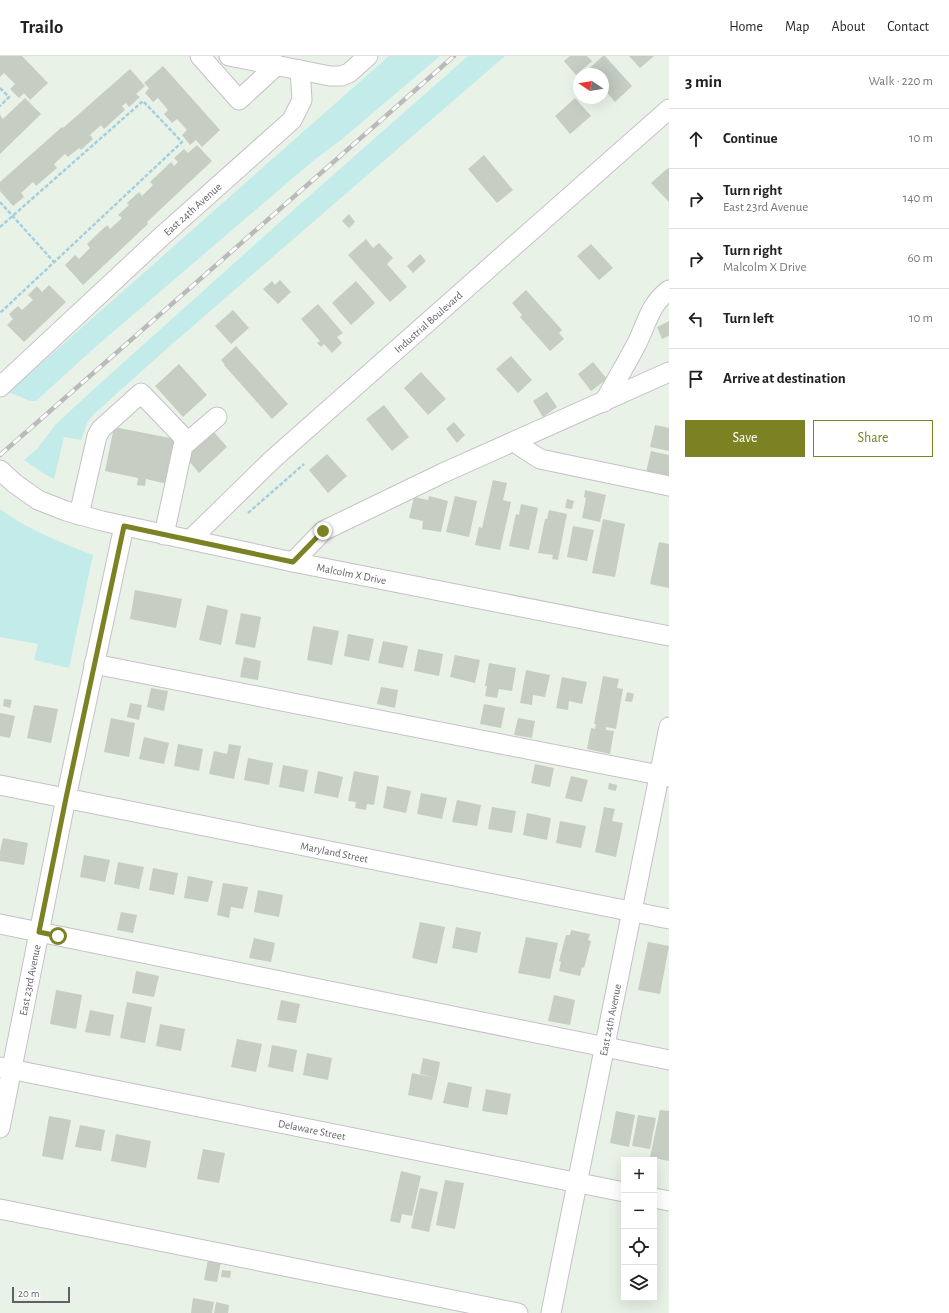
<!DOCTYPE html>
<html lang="en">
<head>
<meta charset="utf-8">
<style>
  :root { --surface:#fff; --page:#f2f2f2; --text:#222; --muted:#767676; --line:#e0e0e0; --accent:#7c8224 }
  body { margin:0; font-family:"Alegreya Sans",sans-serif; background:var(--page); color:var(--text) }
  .controls { position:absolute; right:12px; bottom:12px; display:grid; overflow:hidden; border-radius:0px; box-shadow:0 4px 16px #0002 }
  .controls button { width:36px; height:36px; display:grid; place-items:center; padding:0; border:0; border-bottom:1px solid var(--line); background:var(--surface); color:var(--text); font:20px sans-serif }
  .compass { position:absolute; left:573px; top:12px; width:36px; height:36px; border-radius:50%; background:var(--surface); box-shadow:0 4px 16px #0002; rotate:282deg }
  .scale { position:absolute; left:12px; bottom:10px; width:58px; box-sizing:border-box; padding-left:4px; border:2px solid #645e68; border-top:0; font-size:11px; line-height:14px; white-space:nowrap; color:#645e68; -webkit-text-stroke:3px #fff; paint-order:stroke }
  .stop { position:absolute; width:12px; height:12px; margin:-9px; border:3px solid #7c8224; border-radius:50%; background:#fff }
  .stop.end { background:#7c8224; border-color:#fff; box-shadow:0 1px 4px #0008 }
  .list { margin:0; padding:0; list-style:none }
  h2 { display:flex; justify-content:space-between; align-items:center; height:52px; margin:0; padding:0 16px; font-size:17px }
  h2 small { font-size:13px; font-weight:400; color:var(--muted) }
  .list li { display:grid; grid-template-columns:26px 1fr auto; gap:12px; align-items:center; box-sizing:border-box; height:60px; padding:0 16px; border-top:1px solid var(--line) }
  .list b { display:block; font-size:15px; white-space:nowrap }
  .list p { margin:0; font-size:13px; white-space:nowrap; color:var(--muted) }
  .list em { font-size:13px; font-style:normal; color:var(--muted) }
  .actions { display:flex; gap:8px; padding:12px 16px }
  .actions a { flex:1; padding:9px 0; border:1px solid var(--accent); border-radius:0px; text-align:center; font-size:14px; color:var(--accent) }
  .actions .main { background:var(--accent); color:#fff }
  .icon { flex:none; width:22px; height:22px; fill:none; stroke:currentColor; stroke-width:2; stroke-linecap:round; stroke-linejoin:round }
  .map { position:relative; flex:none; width:669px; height:1257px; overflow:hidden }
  header { display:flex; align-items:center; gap:24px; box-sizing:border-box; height:56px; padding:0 20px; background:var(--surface); border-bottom:1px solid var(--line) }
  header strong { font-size:19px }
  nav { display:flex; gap:22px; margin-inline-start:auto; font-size:14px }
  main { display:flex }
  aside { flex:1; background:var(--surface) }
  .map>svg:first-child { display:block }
  .green { fill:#c2ebea }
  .building { fill:#c6cdc3 }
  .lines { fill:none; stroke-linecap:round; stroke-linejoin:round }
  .minor-casing { stroke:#c6c0c8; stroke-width:21 }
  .path { stroke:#a4cfde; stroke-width:2.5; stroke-dasharray:4 2; stroke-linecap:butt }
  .minor { stroke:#fff; stroke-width:19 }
  .rail-casing { stroke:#bbbabb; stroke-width:4.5 }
  .rail { stroke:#fff; stroke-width:3; stroke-dasharray:9; stroke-linecap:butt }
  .route { stroke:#7c8224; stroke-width:5 }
  .labels { text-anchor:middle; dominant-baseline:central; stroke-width:3; stroke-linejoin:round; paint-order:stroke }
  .street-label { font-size:11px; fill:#645e68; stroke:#fff }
</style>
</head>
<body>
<header>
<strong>Trailo</strong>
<nav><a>Home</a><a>Map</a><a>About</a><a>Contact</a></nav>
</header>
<main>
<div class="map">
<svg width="669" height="1257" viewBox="0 0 669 1257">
  <rect width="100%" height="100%" fill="#e9f2e7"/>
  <path class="green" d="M389,0H440L341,84L314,104L93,293L36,345H30L9,336Z
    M468,0H505L171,289L95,357L88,365L81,384L64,381L54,423L46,419L24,404L37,393L56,368L94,333L290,157Z
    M0,453C28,474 60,486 93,499L69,612L34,604L38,588L0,581Z"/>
  <path class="building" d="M0,0H22L48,27L30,44L24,37L19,42L10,33L15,28L4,17L0,21Z
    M570,0H587L592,5L576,19L564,5Z
    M603,0H605L632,30L615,46L603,32V18H586L585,16Z
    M629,0H654L640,12Z
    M163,10L220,74L202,91L196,84L190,89L182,79L187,74L177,63L172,67L164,58L168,54L158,42L153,46L145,37L149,32L144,27Z
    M130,13L145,30L136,38L140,41L129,51L126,47L122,50L125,54L104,73L101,69L90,79L93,83L81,94L79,92L68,101L65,98L54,108L57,112L36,130L33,126L21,137L24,141L13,150L0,135V126L62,71L63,72Z
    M25,42L41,58L0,98V59L3,63Z
    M575,42L591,60L570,78L555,60Z
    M197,89L212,105L147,166L148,168L83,229L65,209L75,199L79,203L90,192L87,188L107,169L110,173L122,162L118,159L129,149L127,147L139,136L142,140L153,129L150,126L171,106L174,110L178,106L174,102L184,93L188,97Z
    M484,99L513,134L497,147L468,113Z
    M668,112L669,113V146L651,127Z
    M349,158L355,166L349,172L342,165Z
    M366,183L373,192L379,187L393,202L387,208L407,231L390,246L348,199Z
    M591,188L613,212L599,224L577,200Z
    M420,198L426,205L413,217L407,210Z
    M280,224L291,236L278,248L263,233L272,225L275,229Z
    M356,225L375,247L351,269L332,247Z
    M49,229L66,246L24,286L7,269L13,263L9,258L18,250L22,254L33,244L28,239L37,230L42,236Z
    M526,234L562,274L559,277L564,283L550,295L520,261L522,259L512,247Z
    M318,248L343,277L337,281L342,287L332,297L324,288L321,291L317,287L320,285L301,263Z
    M233,254L249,272L231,288L215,270Z
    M669,265V280L662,283L657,271Z
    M236,290L288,348L272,363L224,309H225L221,304Z
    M511,300L532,324L518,337L496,313Z
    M593,306L607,323L591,335L578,318Z
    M179,308L207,339L183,361L155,330Z
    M421,316L446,343L428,359L404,332Z
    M547,336L557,351L543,361L533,345Z
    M384,349L409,381L392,395L366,363Z
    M454,366L465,379L457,387L446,373Z
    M655,369L669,372V395L650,391Z
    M114,371L175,383L167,428L146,423L145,430L137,429L138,422L105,415Z
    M213,375L227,391L199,417L185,400Z
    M651,395L669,399V421L646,416Z
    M327,398L347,420L328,437L309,414Z
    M493,424L507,427L503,444L511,446L500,494L475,489L479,471L482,472Z
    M585,434L606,439L600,466L582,462L586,442L584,441Z
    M429,440L448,445L441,476L422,473L423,465L409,462L414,441L428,444Z
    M455,440L477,445L469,481L446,476Z
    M567,443L574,445L572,453L565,452Z
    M521,448L538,452L529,494L509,490L516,458L519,459Z
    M549,454L567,458L558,504L552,503L553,499L538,497L545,463H547Z
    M603,463L625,468L615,521L592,517Z
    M573,470L594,474L587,505L567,501Z
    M659,486L669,488V532L650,528Z
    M135,534L182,543L176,572L130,563Z
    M207,549L228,554L221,589L199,584Z
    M241,557L261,561L255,592L235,588Z
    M313,570L339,575L332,609L307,604Z
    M348,578L374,583L369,605L344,600Z
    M383,585L408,590L403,612L378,607Z
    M418,593L443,598L439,620L414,615Z
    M455,599L480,604L475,627L450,621Z
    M244,601L261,605L258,624L240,621Z
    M489,607L516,612L512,635L499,633L497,642L485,640L487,630H485Z
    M526,614L550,619L545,641L533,639L532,649L520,647Z
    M603,620L619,623L617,632L623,633L616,673L606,671V674L614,675L610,698L587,693L591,672L595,673L596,668H594Z
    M562,621L587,626L582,648L569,645L568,654L556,652Z
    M381,631L398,634L395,652L377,648Z
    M151,632L168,635L164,655L147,651Z
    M627,636L634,638L632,646L625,645Z
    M4,643L12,644L10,652L3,650Z
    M130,647L142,649L139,664L127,661Z
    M484,648L505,652L501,672L480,668Z
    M34,649L58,653L51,687L27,682Z
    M0,657L15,660L10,682L0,680Z
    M111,662L135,667L129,701L104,696Z
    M518,662L535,665L532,682L514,679Z
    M144,681L169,687L164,708L139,703Z
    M178,688L203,693L199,715L174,710Z
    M229,688L241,690L234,723L209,718L214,695L227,698Z
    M248,702L273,707L269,729L244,724Z
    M535,708L554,712L550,731L531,727Z
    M283,709L308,714L304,736L279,731Z
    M318,715L343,721L338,742L314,737Z
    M354,715L379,720L374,749L367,748L366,754L355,752L356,746L348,745Z
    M571,720L588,724L582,746L565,742Z
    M609,727L617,729L616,735L608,733Z
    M387,730L411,735L406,757L383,752Z
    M421,737L447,742L442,763L417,758Z
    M457,744L481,749L477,770L452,766Z
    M492,751L516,755L512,777L488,773Z
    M604,751L615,753L612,765L623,767L616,801L595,796Z
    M527,757L551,762L547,784L523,779Z
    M560,765L586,770L581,792L556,787Z
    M3,782L28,787L24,809L0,805V796Z
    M84,799L110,804L105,826L80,821Z
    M118,806L144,811L139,833L114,828Z
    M153,812L178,817L174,839L149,834Z
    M188,820L213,825L208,846L184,842Z
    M223,827L248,831L243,853L231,851L229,862L217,859Z
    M258,834L283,839L279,861L254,856Z
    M121,856L137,859L133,877L117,874Z
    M420,866L445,871L437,908L412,902Z
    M456,871L481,876L477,897L452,892Z
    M571,874L590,878L588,884L591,885L584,912L582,911L580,920L559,915L561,906L559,905L566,879H570Z
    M526,881L558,887L550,923L518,917Z
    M254,882L275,887L271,906L249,902Z
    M648,886L669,890L660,938L638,934Z
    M136,915L159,920L154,941L132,937Z
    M56,934L82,939L76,973L50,968Z
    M554,939L575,944L570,969L548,965Z
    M281,944L300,948L296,967L277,964Z
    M127,946L152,951L145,987L120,982Z
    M90,954L114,959L110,980L85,976Z
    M160,968L185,973L181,995L156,990Z
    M237,983L262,988L256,1016L231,1011Z
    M272,989L297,994L293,1016L268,1011Z
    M307,997L332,1002L328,1024L303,1019Z
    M423,1002L440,1006L437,1022L420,1018Z
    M412,1017L437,1022L432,1044L408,1039Z
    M448,1026L472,1031L468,1052L443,1047Z
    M486,1033L511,1038L507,1059L482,1055Z
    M660,1054L669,1055V1105L650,1101Z
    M616,1055L635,1059L629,1091L610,1087Z
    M638,1059L656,1062L650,1093L632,1090Z
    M49,1060L71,1064L63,1104L42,1100Z
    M80,1069L105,1074L101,1095L75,1091Z
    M116,1078L151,1085L146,1112L111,1105Z
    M203,1093L225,1097L219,1127L197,1123Z
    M401,1115L421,1120L412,1160L402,1158L400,1167L390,1165Z
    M445,1124L464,1127L455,1173L436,1169Z
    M420,1132L438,1136L429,1176L411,1172Z
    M208,1204L221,1206L217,1226L204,1224Z
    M222,1214L231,1215L230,1222L221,1221Z
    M193,1242L214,1246L212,1257H191Z
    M216,1246L229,1249L228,1257H214Z"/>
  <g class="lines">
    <g class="minor-casing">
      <g id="minor">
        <path d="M200,0L239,44L277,9"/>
        <path d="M229,0L330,20H341L349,17L368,0"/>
        <path id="s1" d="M0,331L161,181L292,64L302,44L300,14"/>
        <path d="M604,346C615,327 626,308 636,289C647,268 649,249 669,234"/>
        <path d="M514,386L540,403L669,430"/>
        <path id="s2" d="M0,414L14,427L38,444L66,455L102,465L293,506L669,580"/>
        <path d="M79,459L97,380L101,373L141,337L188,386"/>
        <path d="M164,479L183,390L217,361"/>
        <path id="s3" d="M190,484L273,403L669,53"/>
        <path d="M293,506L323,475L443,417L669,316"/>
        <path d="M94,608L669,721"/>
        <path id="s4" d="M0,729L669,863"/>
        <path d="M0,868L669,1004"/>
        <path id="s5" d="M0,1011L624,1136"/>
        <path id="s6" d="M0,1072L66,742L124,470"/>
        <path d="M654,1142L669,1145"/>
        <path d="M0,1153L518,1257"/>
        <path id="s7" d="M551,1257L669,671"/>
      </g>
    </g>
    <path class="path" d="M0,32L9,41L0,50
      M0,146L54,206
      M0,171L143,45L182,86L0,257
      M248,457L304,408"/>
    <use href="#minor" class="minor"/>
    <g class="rail-casing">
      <path id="rail" d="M0,399L454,0"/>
    </g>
    <use href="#rail" class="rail"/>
  </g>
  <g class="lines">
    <path class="route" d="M58,880L39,876L66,742L124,470L293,506L323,475"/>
  </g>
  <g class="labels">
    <g class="street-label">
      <text stroke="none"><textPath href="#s1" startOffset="262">East 24th Avenue</textPath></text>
      <text stroke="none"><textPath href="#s3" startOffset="323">Industrial Boulevard</textPath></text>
      <text stroke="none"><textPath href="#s2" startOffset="371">Malcolm X Drive</textPath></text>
      <text stroke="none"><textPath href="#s4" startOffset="341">Maryland Street</textPath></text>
      <text stroke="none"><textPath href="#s6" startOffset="151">East 23rd Avenue</textPath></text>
      <text stroke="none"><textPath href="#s7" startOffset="299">East 24th Avenue</textPath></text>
      <text stroke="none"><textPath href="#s5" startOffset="318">Delaware Street</textPath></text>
    </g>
  </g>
</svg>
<div class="controls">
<button>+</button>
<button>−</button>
<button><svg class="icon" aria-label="locate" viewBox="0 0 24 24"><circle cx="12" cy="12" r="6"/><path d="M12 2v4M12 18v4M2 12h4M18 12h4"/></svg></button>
<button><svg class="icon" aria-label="layers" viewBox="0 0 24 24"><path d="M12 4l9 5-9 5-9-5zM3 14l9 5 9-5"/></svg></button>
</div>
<svg class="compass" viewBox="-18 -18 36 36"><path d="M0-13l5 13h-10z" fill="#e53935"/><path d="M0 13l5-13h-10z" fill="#767676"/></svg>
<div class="scale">20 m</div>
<div class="stop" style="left:58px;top:880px"></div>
<div class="stop end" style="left:323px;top:475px"></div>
</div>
<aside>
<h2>3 min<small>Walk · 220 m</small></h2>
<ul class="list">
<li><svg class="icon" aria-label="ahead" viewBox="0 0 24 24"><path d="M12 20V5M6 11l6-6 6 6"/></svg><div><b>Continue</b></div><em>10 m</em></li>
<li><svg class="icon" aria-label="right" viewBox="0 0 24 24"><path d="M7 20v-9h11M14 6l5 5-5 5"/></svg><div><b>Turn right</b><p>East 23rd Avenue</p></div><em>140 m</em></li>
<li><svg class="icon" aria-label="right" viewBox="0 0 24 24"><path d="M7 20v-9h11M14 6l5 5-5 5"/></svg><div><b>Turn right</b><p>Malcolm X Drive</p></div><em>60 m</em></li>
<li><svg class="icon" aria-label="left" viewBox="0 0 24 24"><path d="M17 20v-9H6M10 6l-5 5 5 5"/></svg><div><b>Turn left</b></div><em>10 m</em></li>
<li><svg class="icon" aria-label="arrive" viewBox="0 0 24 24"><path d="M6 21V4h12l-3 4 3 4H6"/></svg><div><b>Arrive at destination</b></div></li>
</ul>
<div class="actions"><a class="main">Save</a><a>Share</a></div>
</aside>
</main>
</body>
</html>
